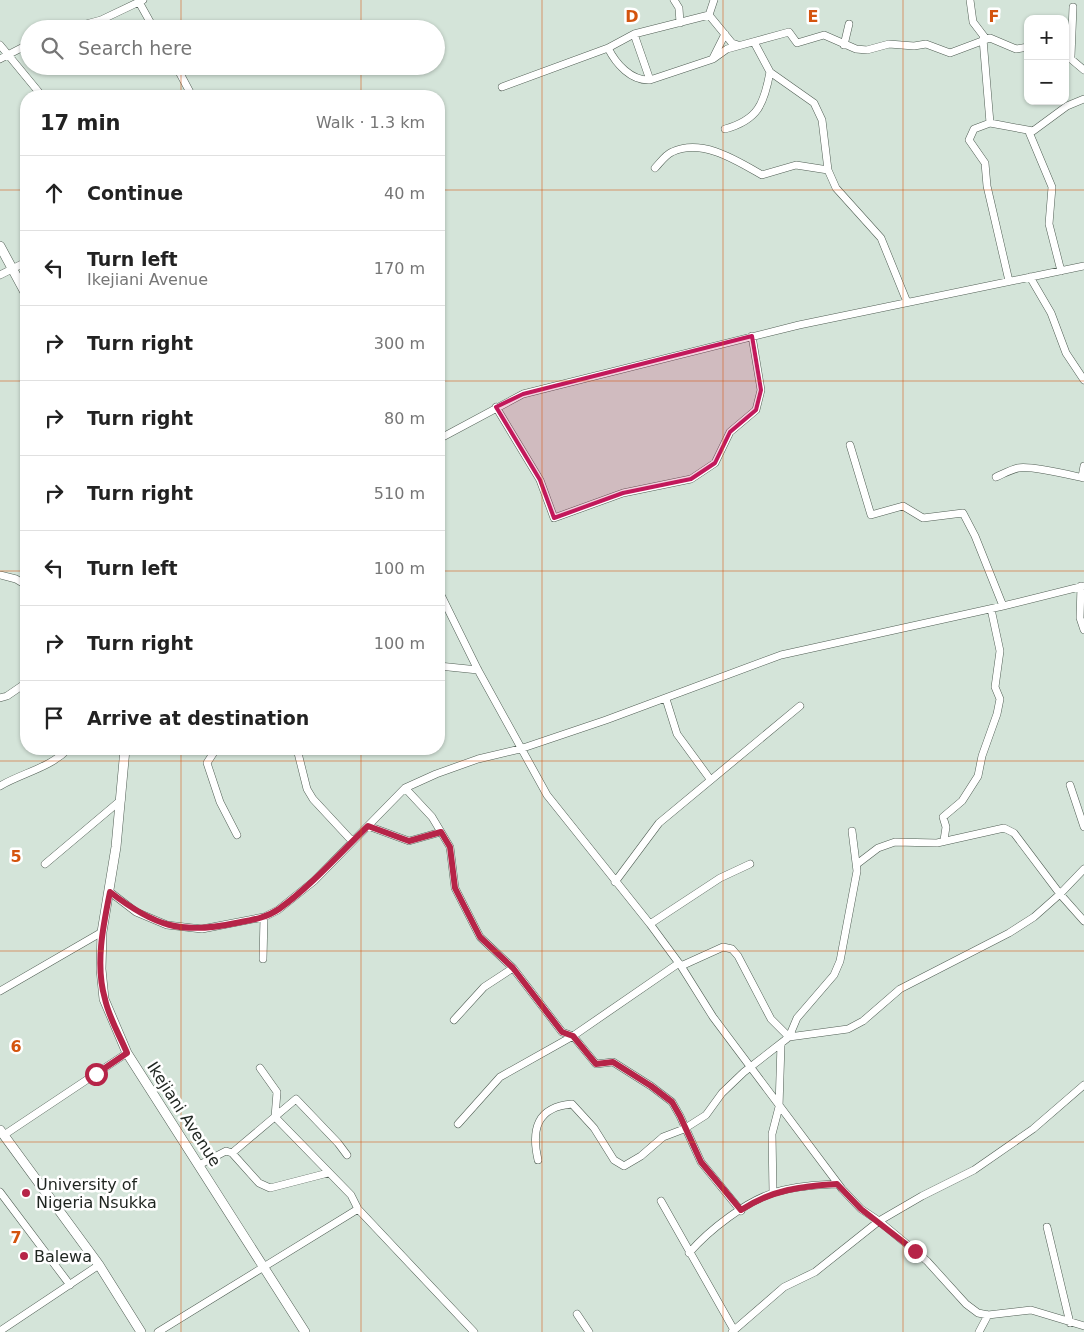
<!DOCTYPE html>
<html lang="en">
<head>
<meta charset="utf-8">
<style>
  :root { --surface:#fff; --page:#f6f6f6; --text:#222; --muted:#767676; --line:#e0e0e0 }
  body { margin:0; font-family:"DejaVu Sans",sans-serif; background:var(--page); color:var(--text) }
  .controls { position:absolute; right:15px; top:15px; display:grid; overflow:hidden; border-radius:10px; box-shadow:0 1px 4px #0004 }
  .controls button { width:45px; height:45px; display:grid; place-items:center; padding:0; border:0; border-bottom:1px solid var(--line); background:var(--surface); color:var(--text); font:25px sans-serif }
  .stop { position:absolute; width:15px; height:15px; margin:-11px; border:4px solid #b62448; border-radius:50%; background:#fff }
  .stop.end { background:#b62448; border-color:#fff; box-shadow:0 1px 5px #0008 }
  .list { margin:0; padding:0; list-style:none }
  h2 { display:flex; justify-content:space-between; align-items:center; height:65px; margin:0; padding:0 20px; font-size:21px }
  h2 small { font-size:16px; font-weight:400; color:var(--muted) }
  .list li { display:grid; grid-template-columns:32px 1fr auto; gap:15px; align-items:center; box-sizing:border-box; height:75px; padding:0 20px; border-top:1px solid var(--line) }
  .list b { display:block; font-size:19px; white-space:nowrap }
  .list p { margin:0; font-size:16px; white-space:nowrap; color:var(--muted) }
  .list em { font-size:16px; font-style:normal; color:var(--muted) }
  .icon { flex:none; width:28px; height:28px; fill:none; stroke:currentColor; stroke-width:2; stroke-linecap:round; stroke-linejoin:round }
  .map { position:relative; flex:none; width:1084px; height:1332px; overflow:hidden }
  .search { position:absolute; background:var(--surface); box-shadow:0 1px 4px #0004; left:20px; top:20px; width:425px; height:55px; display:flex; align-items:center; gap:12px; box-sizing:border-box; padding:0 18px; border-radius:28px; color:var(--muted); font-size:19px }
  .panel { position:absolute; background:var(--surface); box-shadow:0 1px 4px #0004; left:20px; top:90px; width:425px; height:665px; border-radius:20px }
  .map>svg:first-child { display:block }
  .lines { fill:none; stroke-linecap:round; stroke-linejoin:round }
  .minor-casing { stroke:#505e54; stroke-width:8 }
  .tertiary-casing { stroke:#505e54; stroke-width:10 }
  .minor { stroke:#fff; stroke-width:7 }
  .tertiary { stroke:#fff; stroke-width:9 }
  .route { stroke:#b62448; stroke-width:6 }
  .marked { fill:#c2185b; fill-opacity:0.2; stroke:#c2185b; stroke-width:4; stroke-linejoin:round }
  .grid { fill:none; stroke:#d4540e; stroke-width:1; stroke-opacity:0.55 }
  .poi-dot { fill:#b62448; stroke:#fff; stroke-width:2 }
  .labels { text-anchor:middle; dominant-baseline:central; stroke-width:5; stroke-linejoin:round; paint-order:stroke }
  .street-label { font-size:16px; fill:#1e241f; stroke:#fff }
  .poi-label { font-size:16px; fill:#1e241f; stroke:#fff; text-anchor:start }
  .grid-label { font-size:16px; text-anchor:middle; font-weight:bold; fill:#d4540e; stroke:#fff; stroke-width:5; stroke-linejoin:round; paint-order:stroke }
</style>
</head>
<body>
<div class="map">
<svg width="1084" height="1332" viewBox="0 0 1084 1332">
  <rect width="100%" height="100%" fill="#d4e4d9"/>
  <g class="lines">
    <g class="minor-casing">
      <path id="minor" d="M674,0L679,8L680,23
        M970,0L973,22L986,39
        M139,2L154,29
        M709,15L732,43L738,45
        M709,15L714,0
        M67,29L101,20L143,0
        M634,34L650,80
        M983,39L990,123
        M0,45L42,96
        M844,45L849,24
        M608,48C616,64 631,81 650,80L713,59L727,49L789,32L797,43L824,35L856,49L867,50L889,44L914,46L926,44L950,53L990,38L1016,49L1028,47
        M1065,54L1084,70
        M1071,56L1073,7
        M713,58L725,34
        M0,59L29,44
        M176,66L192,96
        M770,72L814,103L822,120L828,170L836,188L881,238L907,302
        M502,87L608,48L634,34L709,15
        M725,129C758,120 764,104 770,72L754,42
        M1029,132L1052,187L1049,224L1061,271
        M655,168C660,163 665,155 672,152C702,138 736,160 762,175L796,165L828,170
        M0,275L26,262
        M1030,277L1051,313L1066,353L1084,380
        M1009,281L987,186L985,163L969,140L974,129L990,123L1033,131L1067,106L1084,99
        M496,407L540,480L554,518L623,493L691,479L715,463L730,432L756,410L761,390L752,336
        M439,439L523,394L799,325L1084,266
        M850,445L871,515L903,506L923,518L963,513L975,536L1003,606
        M996,477C1003,474 1010,470 1018,468C1030,465 1070,475 1084,478
        M1082,477L1084,466
        M0,575L16,579L26,585
        M1081,586L1080,618L1084,630
        M439,591L478,670L547,795L650,924L681,966L713,1017L842,1189L861,1209L879,1221L815,1272L784,1287L732,1332
        M439,666L478,670
        M0,698L7,696L26,683
        M666,699L677,734L710,779
        M216,749L207,763L220,802L237,835
        M297,749L307,789L313,799L352,841
        M1070,785L1084,827
        M0,786C22,773 50,768 68,749
        M405,788L432,817L450,847L455,888L480,937L513,968L562,1032L573,1036L596,1064L613,1062L651,1086L672,1102L680,1116L701,1162L741,1211
        M368,826L409,841L441,832
        M944,840L946,827L943,817L962,801L978,776L982,756L997,714L1000,699L995,687L1000,651L991,609
        M45,864L121,800
        M857,864L878,848L895,842L937,843L1004,828L1014,833L1060,894L1084,921
        M615,882L659,823L800,706
        M110,892L136,912L167,925L202,929L264,917L278,910L314,881L405,788L436,774L478,759L520,749L606,720L781,655L1003,606L1084,586
        M650,924L720,878L750,864
        M263,959L264,917
        M681,966L723,947L732,949L738,956L771,1019L789,1037
        M0,991L102,932
        M454,1020L484,987L513,968
        M789,1037L848,1029L863,1021L900,989L1009,933L1034,917L1060,894L1084,869
        M260,1068L277,1092L275,1117L351,1195L358,1209L474,1332
        M1084,1085L1033,1129L974,1170L922,1196L879,1221L927,1261L966,1304L978,1313L988,1315L1031,1310L1084,1326
        M458,1124L500,1077L573,1036L679,963
        M4,1135L127,1053
        M232,1153L296,1099L338,1143L347,1155
        M538,1160C531,1129 537,1107 572,1104L594,1128L614,1160L624,1166L641,1156L663,1137L684,1129L706,1115L722,1093L744,1072L789,1037L797,1018L834,975L840,961L857,871L852,831
        M199,1165L226,1151L232,1153L259,1183L270,1188L328,1173
        M0,1192L70,1285
        M773,1193L772,1134L779,1107L781,1044
        M661,1201L734,1330
        M1047,1227L1070,1323
        M689,1253C709,1230 746,1201 776,1192C796,1186 817,1185 837,1184
        M577,1314L589,1332
        M0,1331L99,1265
        M158,1332L358,1209
        M979,1332L988,1315"/>
    </g>
    <g class="tertiary-casing">
      <path id="tertiary" d="M0,246L26,294
        M125,749L116,847L102,932L101,969L104,999L127,1053L305,1332
        M0,1130L99,1265L141,1332"/>
    </g>
    <use href="#minor" class="minor"/>
    <use href="#tertiary" class="tertiary"/>
  </g>
  <g class="lines">
    <path class="route" d="M96,1074L127,1053C120,1036 109,1018 105,999C95,965 103,926 110,892C154,926 181,935 236,923C252,920 266,918 279,909C312,885 339,854 368,826L409,841L441,832L450,847L455,888L480,937L513,968L562,1032L573,1036L596,1064L613,1062L651,1086L672,1102L680,1116L701,1162L741,1210C771,1190 802,1186 837,1184L861,1209L915,1251"/>
  </g>
  <path class="marked" d="M752,336L761,390L756,410L730,432L715,463L691,479L623,493L554,518L540,480L496,407L523,394Z"/>
  <path class="grid" d="M181,0V29M361,0V29M542,0V1332M723,0V1332M903,0V1332M181,66V96M361,66V96M0,190H26M439,190H1084M0,381H26M439,381H1084M0,571H26M439,571H1084M181,749V1332M361,749V1332M0,761H1084M0,951H1084M0,1142H1084"/>
  <g class="poi-dot">
    <circle cx="26" cy="1193" r="5"/>
    <circle cx="24" cy="1256" r="5"/>
  </g>
  <g class="labels">
    <g class="street-label">
      <text transform="translate(184 1114) rotate(57)">Ikejiani Avenue</text>
    </g>
    <g class="poi-label">
      <text x="36" y="1184">University of<tspan x="36" dy="18">Nigeria Nsukka</tspan></text>
      <text x="34" y="1256">Balewa</text>
    </g>
  </g>
  <g class="grid-label">
    <text x="632" y="22">D</text>
    <text x="813" y="22">E</text>
    <text x="994" y="22">F</text>
    <text x="16" y="862">5</text>
    <text x="16" y="1052">6</text>
    <text x="16" y="1243">7</text>
  </g>
</svg>
<div class="controls">
<button>+</button>
<button>−</button>
</div>
<div class="stop" style="left:96px;top:1074px"></div>
<div class="stop end" style="left:915px;top:1251px"></div>
<div class="search"><svg class="icon" aria-label="search" viewBox="0 0 24 24"><circle cx="10" cy="10" r="6"/><path d="M15 15l6 6"/></svg>Search here</div>
<section class="panel">
<h2>17 min<small>Walk · 1.3 km</small></h2>
<ul class="list">
<li><svg class="icon" aria-label="ahead" viewBox="0 0 24 24"><path d="M12 20V5M6 11l6-6 6 6"/></svg><div><b>Continue</b></div><em>40 m</em></li>
<li><svg class="icon" aria-label="left" viewBox="0 0 24 24"><path d="M17 20v-9H6M10 6l-5 5 5 5"/></svg><div><b>Turn left</b><p>Ikejiani Avenue</p></div><em>170 m</em></li>
<li><svg class="icon" aria-label="right" viewBox="0 0 24 24"><path d="M7 20v-9h11M14 6l5 5-5 5"/></svg><div><b>Turn right</b></div><em>300 m</em></li>
<li><svg class="icon" aria-label="right" viewBox="0 0 24 24"><path d="M7 20v-9h11M14 6l5 5-5 5"/></svg><div><b>Turn right</b></div><em>80 m</em></li>
<li><svg class="icon" aria-label="right" viewBox="0 0 24 24"><path d="M7 20v-9h11M14 6l5 5-5 5"/></svg><div><b>Turn right</b></div><em>510 m</em></li>
<li><svg class="icon" aria-label="left" viewBox="0 0 24 24"><path d="M17 20v-9H6M10 6l-5 5 5 5"/></svg><div><b>Turn left</b></div><em>100 m</em></li>
<li><svg class="icon" aria-label="right" viewBox="0 0 24 24"><path d="M7 20v-9h11M14 6l5 5-5 5"/></svg><div><b>Turn right</b></div><em>100 m</em></li>
<li><svg class="icon" aria-label="arrive" viewBox="0 0 24 24"><path d="M6 21V4h12l-3 4 3 4H6"/></svg><div><b>Arrive at destination</b></div></li>
</ul>
</section>
</div>
</body>
</html>
